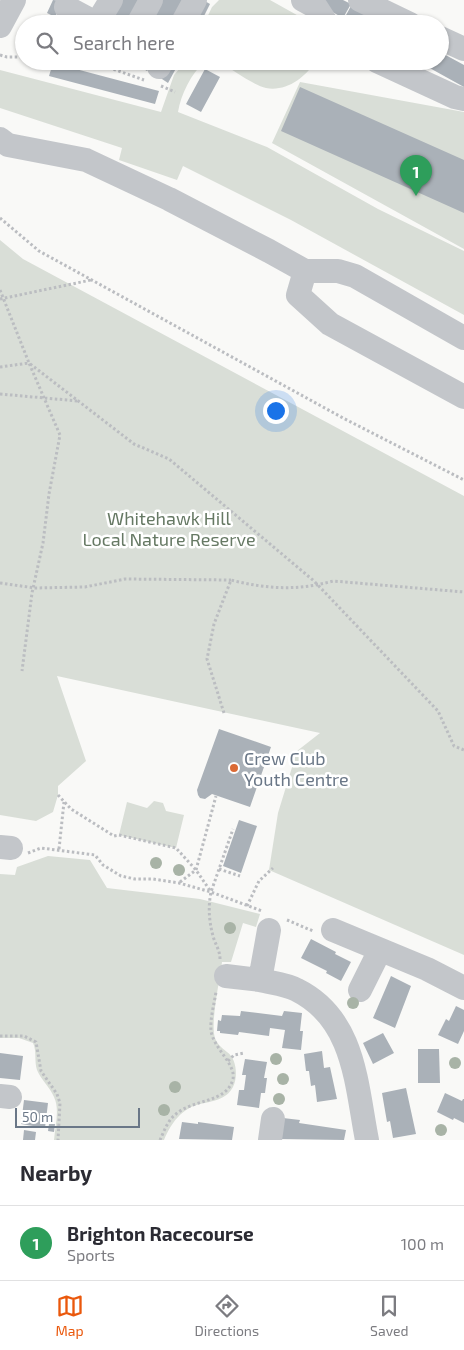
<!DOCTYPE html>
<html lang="en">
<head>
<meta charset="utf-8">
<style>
  :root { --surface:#fff; --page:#f7f7f7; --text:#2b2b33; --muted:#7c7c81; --line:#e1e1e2; --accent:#ea580c }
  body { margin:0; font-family:"Exo 2",sans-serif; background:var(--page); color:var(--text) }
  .scale { position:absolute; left:15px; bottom:12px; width:125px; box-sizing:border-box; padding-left:5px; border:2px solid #6a7787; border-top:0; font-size:14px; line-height:18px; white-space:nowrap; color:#6a7787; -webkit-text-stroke:4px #fff; paint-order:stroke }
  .you { position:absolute; left:275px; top:410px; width:18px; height:18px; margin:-12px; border:4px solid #fff; border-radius:50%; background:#1a73e8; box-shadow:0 0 0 8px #1a73e833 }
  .badge { display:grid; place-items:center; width:32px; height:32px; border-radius:50%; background:var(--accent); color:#fff; font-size:16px; font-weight:700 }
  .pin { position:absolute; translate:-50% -41px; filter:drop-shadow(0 1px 2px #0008) }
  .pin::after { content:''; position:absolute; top:26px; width:18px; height:15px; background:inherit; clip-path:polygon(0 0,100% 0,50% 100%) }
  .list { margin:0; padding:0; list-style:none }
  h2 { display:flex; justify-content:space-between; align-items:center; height:65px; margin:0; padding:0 20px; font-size:21px }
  h2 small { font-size:16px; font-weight:400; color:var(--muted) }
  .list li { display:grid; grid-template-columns:32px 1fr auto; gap:15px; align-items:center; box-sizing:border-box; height:75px; padding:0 20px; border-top:1px solid var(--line) }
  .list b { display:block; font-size:19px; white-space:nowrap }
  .list p { margin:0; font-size:16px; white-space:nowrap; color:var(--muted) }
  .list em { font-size:16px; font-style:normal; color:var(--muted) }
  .icon { flex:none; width:28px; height:28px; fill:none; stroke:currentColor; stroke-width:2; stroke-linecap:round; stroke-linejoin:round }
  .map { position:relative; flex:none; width:464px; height:1140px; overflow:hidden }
  .search { position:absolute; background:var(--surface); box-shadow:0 1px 4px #0004; left:15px; right:15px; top:15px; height:55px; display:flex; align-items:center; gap:12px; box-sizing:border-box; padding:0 18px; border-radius:28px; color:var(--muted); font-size:19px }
  .sheet { height:140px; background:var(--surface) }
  nav { display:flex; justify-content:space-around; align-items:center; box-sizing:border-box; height:70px; border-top:1px solid var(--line); background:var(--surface); font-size:14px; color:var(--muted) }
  nav a { display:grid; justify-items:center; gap:2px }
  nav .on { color:var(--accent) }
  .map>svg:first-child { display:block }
  .green { fill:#d9ded7 }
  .building { fill:#aab1b8 }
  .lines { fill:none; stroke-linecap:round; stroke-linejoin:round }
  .path { stroke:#bbbdc1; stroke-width:3; stroke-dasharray:2.5 2.5; stroke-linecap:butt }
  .minor { stroke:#c3c6ca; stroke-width:24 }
  .tree { fill:#a8b3a6 }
  .poi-dot { fill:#db6a35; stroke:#fff; stroke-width:2 }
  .labels { text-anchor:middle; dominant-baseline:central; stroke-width:5; stroke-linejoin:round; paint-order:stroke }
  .park-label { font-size:18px; fill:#667964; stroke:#fff }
  .poi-label { font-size:18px; fill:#6a7787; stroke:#fff; text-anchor:start }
</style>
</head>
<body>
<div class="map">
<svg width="464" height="1140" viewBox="0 0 464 1140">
  <rect width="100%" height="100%" fill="#f9f9f7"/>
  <path class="green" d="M219,0H270L304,19L309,24H204L212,7Z
    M186,61H205C191,74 181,94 178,112L267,147L378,209L464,251V315L291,220L183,166L177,180L119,160L122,148L0,108V70L161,112L174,75Z
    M218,61H315C306,78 285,92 266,88C253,85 230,68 218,61Z
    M300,82L464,112V249L272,143Z
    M0,240L23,259L464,496V955L269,870L278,813L297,751L320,733L57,676L86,761L58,786V795L53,812L36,821L0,815Z
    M154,801L163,803L166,811L184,815L176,848L119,835L127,802L147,808Z
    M48,856L90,860L107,888L200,899L260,914L256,927L243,923L231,962H222C220,980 210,1023 215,1038C218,1045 221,1047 227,1052C237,1059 238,1077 233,1087C226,1100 213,1101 200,1104C182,1108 171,1123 164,1140H54C55,1127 60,1109 54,1097C50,1087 41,1080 37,1070C34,1061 37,1051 33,1043L19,1038H0V874L15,875L17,867Z"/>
  <path class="building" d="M53,0L63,1L55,17L47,13Z
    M116,0H140L127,24H110Z
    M158,0H183L170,24H146Z
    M203,0L210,4L200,24H188Z
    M325,0H343L351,4L343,18L322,6Z
    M352,4L388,24H348L346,23L348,19L345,17Z
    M440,52L464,65V87L417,61H440Z
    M129,61H151L153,62L147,71Z
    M167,61H180L168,83L159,77Z
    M53,63L159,91L155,104L49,76Z
    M205,69L220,77L201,112L186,104Z
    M300,87L464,160V213L281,131Z
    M219,729L271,747L250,807L212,794L205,799L200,798L198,795L197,790Z
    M239,820L257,826L241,873L223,866Z
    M311,939L336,952L335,954L351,962L341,981L326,973L327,971L301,958Z
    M391,976L411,986L395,1028L373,1018Z
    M456,1006L464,1010V1031L458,1044L438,1035L446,1019L449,1021Z
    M241,1011L282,1016L284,1011L302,1013L300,1031H303L301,1050L282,1048L285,1030L270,1028L269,1036L239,1032L238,1035L220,1033V1031H217L218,1020L221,1021L222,1015L240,1016Z
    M383,1033L394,1053L373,1064L363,1043Z
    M418,1049H439L440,1083H418Z
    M322,1051L324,1068L330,1067L337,1099L317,1102L315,1085L311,1086L309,1071H306L304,1054Z
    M0,1053L23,1056L20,1080L0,1078Z
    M245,1059L267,1062L264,1078H267L265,1093H261L259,1108L237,1105L239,1090H244L246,1075H242Z
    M406,1088L416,1134L393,1138L390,1121L387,1122L382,1093Z
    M445,1093L462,1101L463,1099H464V1123L454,1118L453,1120L437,1112Z
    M24,1100L48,1103L45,1128L21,1124Z
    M283,1118L300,1120L299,1123L346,1130L344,1140L280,1139Z
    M182,1122L198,1124V1122L234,1127L232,1140L179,1139Z
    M49,1124H55L54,1132L48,1131Z
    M24,1130L36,1132L35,1140H23Z"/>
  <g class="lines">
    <path class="path" d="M0,55L7,57H24
      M90,61L144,80
      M161,86L175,92
      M0,218L39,251L343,418L464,480
      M0,290L29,363L134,444L169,459L314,581L438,711L454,746L464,750
      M0,299L91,280
      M0,367L29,363L60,435L49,494L43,543L32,593L22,671
      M0,394L78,401
      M0,583L35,588L85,587L125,579L231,580
      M224,713L207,659L214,624L231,580C266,589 298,591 333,581L464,592
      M58,795L71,809L114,836L119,835L176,848L196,870L211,892
      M59,849L64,802
      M28,853L41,848L95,855L103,865L121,876L135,879H153L179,883L211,892L262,911
      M219,869L240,876
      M180,882L196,870L216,796
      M247,906L259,881L273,868
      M287,920L313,931
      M220,959C220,950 215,944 213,936C209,921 208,907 211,892L233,829
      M0,1036H24L36,1042L41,1071L57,1094L60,1103L58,1140
      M228,1061L234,1055L244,1053
      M160,1140C164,1131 168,1120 176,1114C193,1099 227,1103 233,1079C236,1064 214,1049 211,1031C210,1018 214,1005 216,992"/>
    <path class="minor" d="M303,0L316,7L327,24
      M360,0L410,24
      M66,7L98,24
      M97,23L111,0
      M138,24L151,0
      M182,24L195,0
      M0,26L14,0
      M440,38L464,49
      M377,61L455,97L464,99
      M159,67L162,61
      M0,139L8,145L86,160L169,199L269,251L305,271H338L355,276L464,338
      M305,271L298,295L330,324L464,397
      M0,847L11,848
      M269,930L260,980C272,983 286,984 297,990C355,1019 356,1084 367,1140
      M333,930L427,969L464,988
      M226,976L260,980
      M360,990L380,950
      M0,1096L10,1097
      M270,1140L273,1119"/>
  </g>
  <g class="tree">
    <circle cx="156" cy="863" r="6"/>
    <circle cx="179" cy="870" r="6"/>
    <circle cx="230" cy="928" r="6"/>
    <circle cx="353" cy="1003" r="6"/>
    <circle cx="276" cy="1059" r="6"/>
    <circle cx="455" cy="1063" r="6"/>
    <circle cx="283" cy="1079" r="6"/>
    <circle cx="175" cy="1087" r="6"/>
    <circle cx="279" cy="1099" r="6"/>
    <circle cx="164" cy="1110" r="6"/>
    <circle cx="441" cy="1130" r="6"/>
  </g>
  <circle class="poi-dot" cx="234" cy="768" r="5"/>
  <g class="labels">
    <g class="park-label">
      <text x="169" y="518">Whitehawk Hill<tspan x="169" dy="21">Local Nature Reserve</tspan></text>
    </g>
    <g class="poi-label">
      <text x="244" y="758">Crew Club<tspan x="244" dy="21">Youth Centre</tspan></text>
    </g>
  </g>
</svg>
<div class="scale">50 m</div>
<div class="you"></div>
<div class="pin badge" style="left:416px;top:196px;background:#2e9e5b">1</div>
<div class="search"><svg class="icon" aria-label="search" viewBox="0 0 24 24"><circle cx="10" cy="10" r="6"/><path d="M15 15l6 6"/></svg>Search here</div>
</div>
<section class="sheet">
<h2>Nearby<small></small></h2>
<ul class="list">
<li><span class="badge" style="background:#2e9e5b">1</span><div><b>Brighton Racecourse</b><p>Sports</p></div><em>100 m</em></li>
</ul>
</section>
<nav>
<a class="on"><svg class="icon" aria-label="map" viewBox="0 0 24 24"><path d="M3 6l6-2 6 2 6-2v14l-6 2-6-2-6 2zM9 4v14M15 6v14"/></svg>Map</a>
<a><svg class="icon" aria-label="directions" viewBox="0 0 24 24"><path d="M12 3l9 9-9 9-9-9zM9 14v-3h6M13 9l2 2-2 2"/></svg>Directions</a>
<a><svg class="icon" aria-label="saved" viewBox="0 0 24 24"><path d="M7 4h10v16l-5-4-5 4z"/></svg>Saved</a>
</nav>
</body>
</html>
